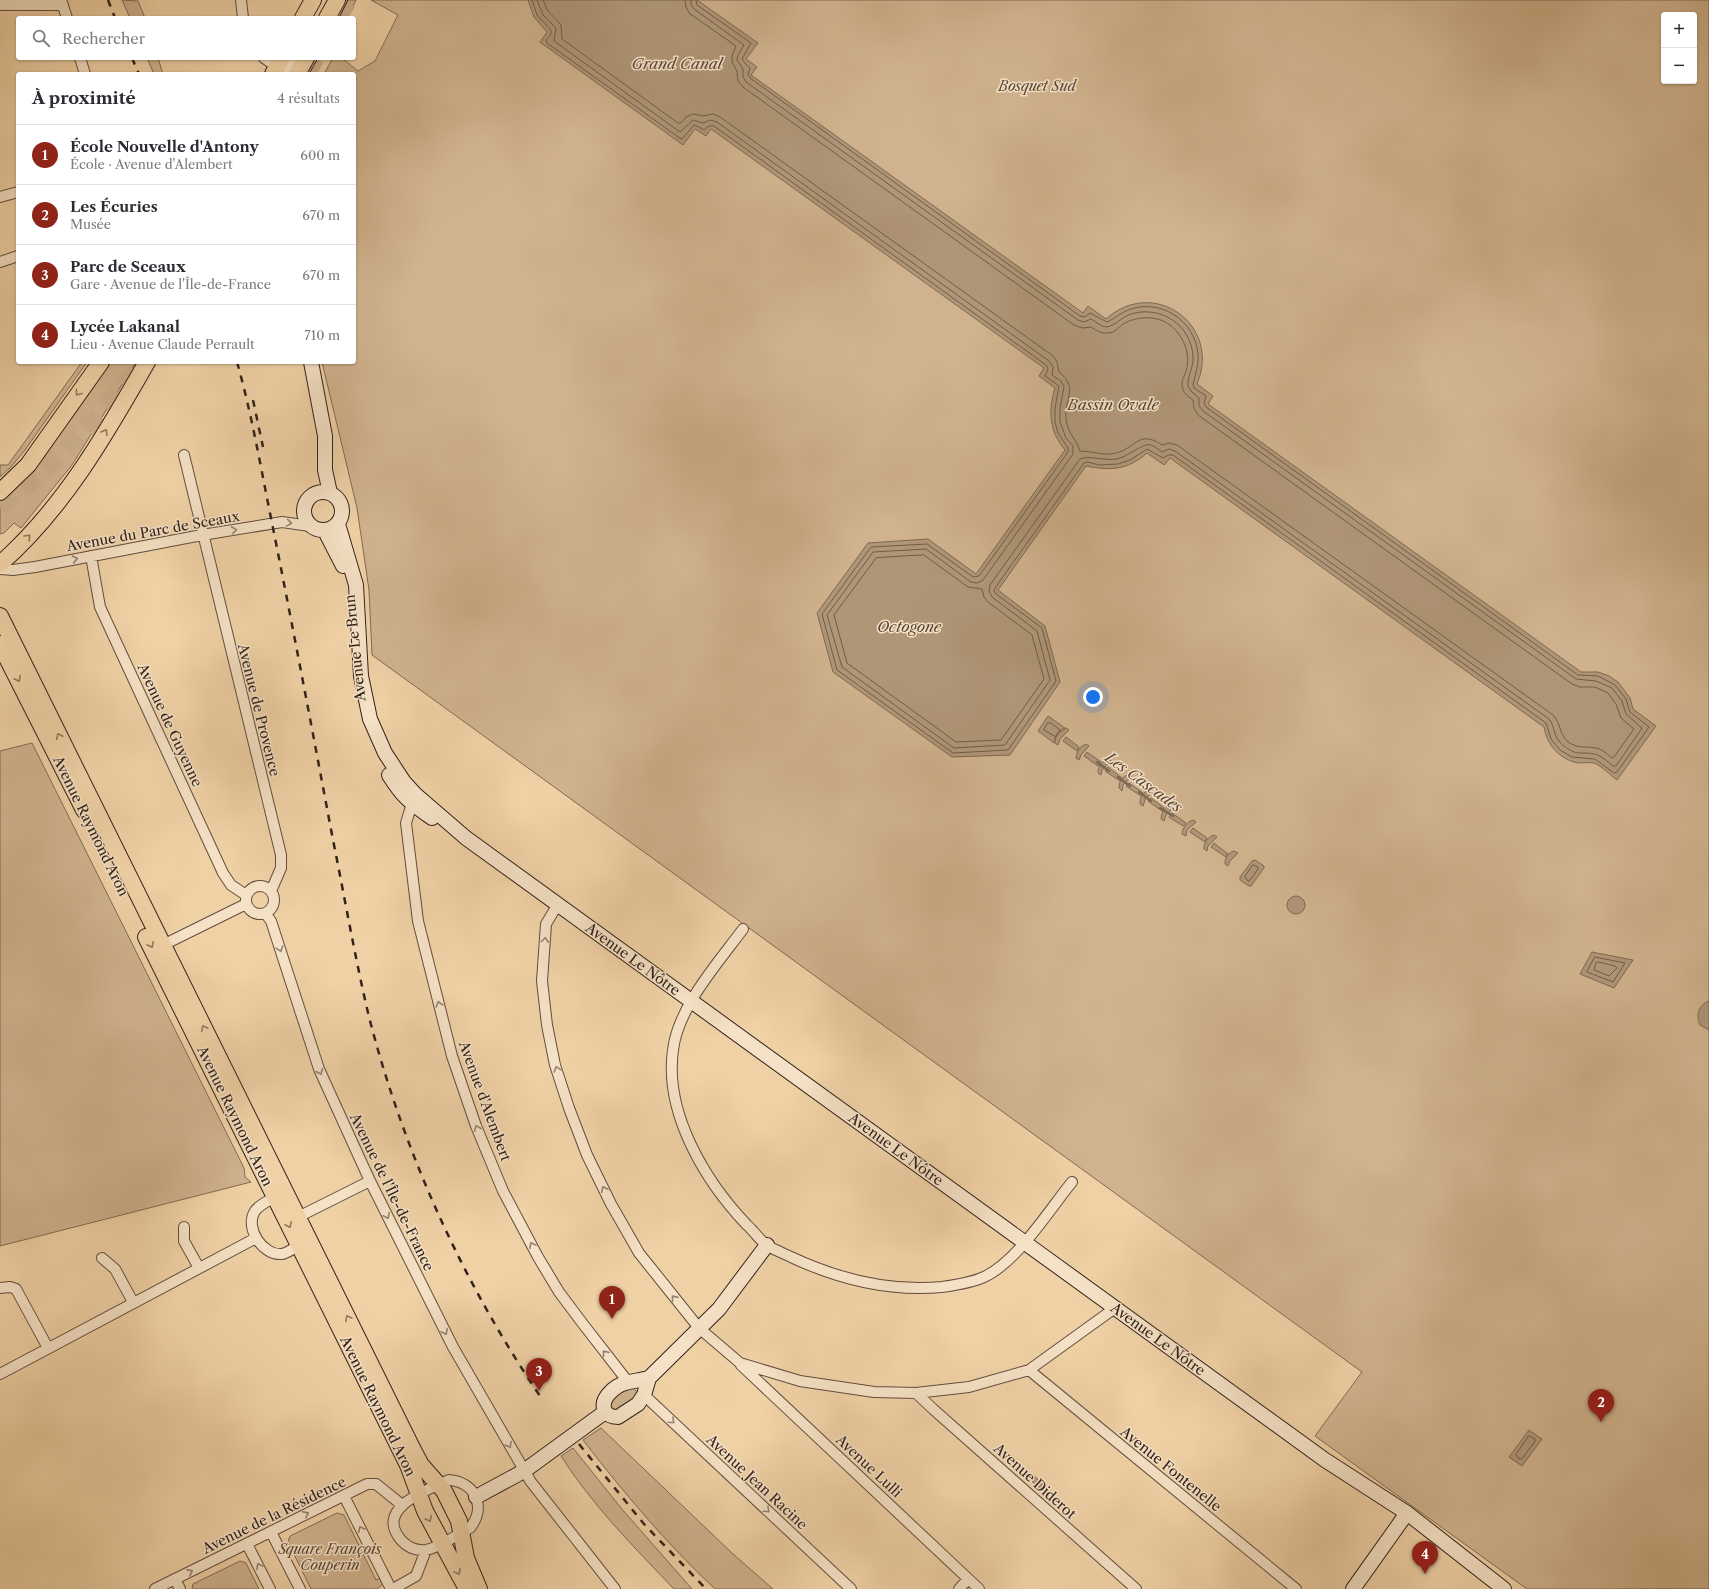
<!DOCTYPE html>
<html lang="fr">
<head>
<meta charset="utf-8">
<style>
  :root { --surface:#fff; --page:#f2f2f3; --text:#2b2b33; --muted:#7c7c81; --line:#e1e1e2; --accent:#8f2418 }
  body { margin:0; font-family:"Libre Caslon Text",serif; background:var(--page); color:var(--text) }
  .controls { position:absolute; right:12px; top:12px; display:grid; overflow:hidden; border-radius:4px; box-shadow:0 1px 3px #0004 }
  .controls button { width:36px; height:36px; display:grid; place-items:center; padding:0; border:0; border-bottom:1px solid var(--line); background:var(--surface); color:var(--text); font:20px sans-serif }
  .you { position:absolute; left:1093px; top:697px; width:14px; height:14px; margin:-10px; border:3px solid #fff; border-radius:50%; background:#1a73e8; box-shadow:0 0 0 6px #1a73e833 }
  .badge { display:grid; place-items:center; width:26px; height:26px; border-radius:50%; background:var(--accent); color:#fff; font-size:13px; font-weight:700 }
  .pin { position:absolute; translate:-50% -33px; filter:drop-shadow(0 1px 2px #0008) }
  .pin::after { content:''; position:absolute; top:21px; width:14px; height:12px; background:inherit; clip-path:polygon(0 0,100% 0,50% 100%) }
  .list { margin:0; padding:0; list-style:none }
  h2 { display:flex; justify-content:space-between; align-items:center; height:52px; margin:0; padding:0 16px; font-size:17px }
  h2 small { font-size:13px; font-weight:400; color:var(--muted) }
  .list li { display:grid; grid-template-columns:26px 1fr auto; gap:12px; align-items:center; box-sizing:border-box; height:60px; padding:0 16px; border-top:1px solid var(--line) }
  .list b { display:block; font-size:15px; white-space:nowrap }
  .list p { margin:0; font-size:13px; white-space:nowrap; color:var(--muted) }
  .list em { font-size:13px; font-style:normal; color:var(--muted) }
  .icon { flex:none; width:22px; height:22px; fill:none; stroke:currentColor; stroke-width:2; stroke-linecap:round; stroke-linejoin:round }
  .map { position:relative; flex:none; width:1709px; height:1589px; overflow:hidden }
  .search { position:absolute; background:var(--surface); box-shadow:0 1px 3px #0004; left:16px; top:16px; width:340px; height:44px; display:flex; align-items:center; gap:10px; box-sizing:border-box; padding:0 14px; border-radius:4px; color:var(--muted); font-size:15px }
  .panel { position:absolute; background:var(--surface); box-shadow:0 1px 3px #0004; left:16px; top:72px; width:340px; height:292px; border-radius:4px }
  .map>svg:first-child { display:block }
  .green { fill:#d0b38e; stroke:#806a54; fill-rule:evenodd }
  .water { fill:#af9677; stroke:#7d6852 }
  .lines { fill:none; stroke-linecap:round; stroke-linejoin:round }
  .shore { stroke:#705c49; stroke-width:1 }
  .stream { stroke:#7d6852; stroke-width:2.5 }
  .highway-tunnel { stroke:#caae8a; stroke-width:19; stroke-dasharray:19 10; stroke-linecap:butt }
  .street-casing { stroke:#614e3e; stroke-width:12 }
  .secondary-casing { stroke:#31221b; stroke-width:16 }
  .primary-casing { stroke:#31221b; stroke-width:18 }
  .street { stroke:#f5e1c5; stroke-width:10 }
  .secondary { stroke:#f5e1c5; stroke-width:14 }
  .primary { stroke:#f0d1a6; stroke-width:16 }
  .tram { stroke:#31221b; stroke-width:1 }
  .rail { stroke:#31221b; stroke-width:2.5; stroke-dasharray:7 7; stroke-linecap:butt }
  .oneway { stroke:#907a60 }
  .oneway2 { stroke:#938270 }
  .labels { text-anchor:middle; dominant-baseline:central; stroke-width:3; stroke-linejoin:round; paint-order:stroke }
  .park-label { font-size:14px; font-style:italic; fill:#594638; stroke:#f5e1c5 }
  .street-label { font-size:14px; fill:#31221b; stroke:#f5e1c5 }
  .water-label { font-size:15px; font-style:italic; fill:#574537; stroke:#f5e1c5 }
</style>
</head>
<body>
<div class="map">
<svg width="1709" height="1589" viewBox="0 0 1709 1589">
  <rect width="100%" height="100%" fill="#f0d1a6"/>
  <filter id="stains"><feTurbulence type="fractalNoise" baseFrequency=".005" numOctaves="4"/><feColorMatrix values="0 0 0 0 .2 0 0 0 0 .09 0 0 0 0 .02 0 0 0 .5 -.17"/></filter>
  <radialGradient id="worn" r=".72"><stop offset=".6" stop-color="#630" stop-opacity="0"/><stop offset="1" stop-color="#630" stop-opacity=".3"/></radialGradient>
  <path class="green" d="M122,0L138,1L145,18H130Z
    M341,0H356L347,18H331Z
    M371,0H1709V1589H1527L1315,1436L1362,1372L372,655L369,590L357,508L322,362H354V74H324L333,58H345L344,60L358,71L375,61L398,15ZM1664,15H1694V81H1664Z
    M147,58H158L163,74H154Z
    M82,362H87L25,450L10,468L0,477V465H8Z
    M108,362H136L72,465L21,528L14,523L4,533L0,534V500L3,498Z
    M32,743L244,1168L245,1177L251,1182L0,1246V751Z
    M632,1387L637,1392V1400L613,1413L607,1402L609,1397Z
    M601,1428L733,1554L773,1589H715C666,1543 624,1493 583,1440Z
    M573,1448L621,1508L692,1589H674C634,1547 592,1505 561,1456Z
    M337,1513L344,1515L376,1580L380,1578L383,1584L377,1589H311L288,1542L290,1536Z
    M240,1561L246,1563L259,1589H192L193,1584Z"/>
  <path class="water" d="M528,0H697L758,43L746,59L757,67L751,75L1083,313L1088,306L1106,319C1154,276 1222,325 1197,384L1213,396L1208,404L1581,672H1598L1609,676L1618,682L1630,698L1633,709L1656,726L1617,780C1610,775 1602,766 1594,763C1590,762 1583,763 1578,763C1559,759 1547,745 1544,727L1170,458L1164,465L1147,453C1128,470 1110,471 1086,466L998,590L1045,626L1060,682L1010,755L952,757L833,672L817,613L868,543L928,539L976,574L1065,450C1049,431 1048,411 1055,388L1039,376L1044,368L711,129L706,136L695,129L683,145L540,42L547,32L534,17Z
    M1048,716L1065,728C1058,731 1055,735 1054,743L1038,731Z
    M1066,728L1069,730L1060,739L1058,745L1055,743C1055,735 1059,732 1066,728Z
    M1066,737L1079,747L1077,751L1063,741Z
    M1086,744L1089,746L1081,755L1079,760L1076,758C1077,751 1079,747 1086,744Z
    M1087,752L1101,762L1098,766L1084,756Z
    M1108,759L1111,761L1102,770L1101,775L1098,773C1098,766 1101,762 1108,759Z
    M1108,767L1122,778L1120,781L1105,771Z
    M1129,774L1132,776L1123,785L1122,791L1119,788C1119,781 1122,777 1129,774Z
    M1129,783L1143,793L1141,796L1126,786Z
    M1150,790L1153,792L1145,800L1143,806L1140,804C1140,796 1143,792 1150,790Z
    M1151,798L1164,808L1162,811L1148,801Z
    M1171,805L1174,807L1166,815L1164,821L1161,819C1162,811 1164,808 1171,805Z
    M1172,813L1186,823L1183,826L1169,817Z
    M1193,820L1196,822L1187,830L1186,836L1182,834C1183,827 1186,823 1193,820Z
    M1193,828L1207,838L1205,842L1190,832Z
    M1214,835L1217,837L1208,846L1207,851L1204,849C1204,842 1207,838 1214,835Z
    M1214,843L1228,854L1226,857L1211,847Z
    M1234,851L1238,853L1230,861L1228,866L1225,864C1225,857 1228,853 1234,851Z
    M1255,860L1264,866V868L1251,886H1249L1240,880V877L1252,861Z
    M1287 905a9 9 0 1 1 18 0a9 9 0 1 1-18 0Z
    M1592,952L1633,960L1614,988L1580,974Z
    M1709,1001V1030L1700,1025C1696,1015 1698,1005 1709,1001Z
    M1529,1430L1542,1439L1522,1466L1509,1457Z
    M1033,1475L1043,1484L1040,1488L1029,1479Z"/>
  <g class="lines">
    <path class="shore" d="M532,0L537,15L551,30V34L546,40L547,43L681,139L683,138L694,125L697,126L704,130L709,126H714L1046,365L1048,369L1045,376L1059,386L1055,408V422L1058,433L1068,448V452L979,576L973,577L927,544L871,547L822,614L837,670L953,753L1008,750L1056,681L1042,628L996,594L994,591L995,588L1084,463L1088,462L1099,465L1118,464L1130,460L1147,449L1163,458L1168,455H1173L1546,723L1551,739L1560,750L1572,757L1595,759L1614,773L1617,772L1649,727L1630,712L1626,699L1615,685L1598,676L1578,675L1206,407L1204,403L1206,396L1194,388L1193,385C1195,374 1199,366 1198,354C1195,321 1162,299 1131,309C1121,312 1115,319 1107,322L1090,313L1085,317L1080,316L750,78L748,74L750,68L744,62L742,59L751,43L697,5L696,0
      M537,0L543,15L556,28L554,41L680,132L693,120L703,123L710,120L717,122L1049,361L1053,367L1052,375L1061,381L1064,387L1060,408V422L1066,438L1073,446V454L983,580L977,583L971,582L926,549L873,552L827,615L842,667L954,748L1005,745L1050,680L1037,631L992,597L989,591L990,585L1080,459C1088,455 1105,461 1117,459C1127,457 1144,442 1151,445C1155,446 1159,450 1162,452L1169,449L1175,451L1549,719C1556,727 1552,737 1564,746C1578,757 1581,751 1594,754C1601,755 1608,762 1613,766H1616L1642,728L1626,714L1622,701L1612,688L1596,681L1576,679L1203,411L1199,406V398L1191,391L1188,386C1187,376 1194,367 1193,356C1191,325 1161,305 1131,314C1122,317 1116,325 1107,327L1102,326L1091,319L1084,322L1078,320L746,82L743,77V69L737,60L738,55L744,45L694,9L691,5V0
      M543,0L548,11L561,25L562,39L678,123H681L686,117L693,114L703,116L713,114L720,117L1053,356L1057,362L1059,372C1081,390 1061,400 1067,424C1069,434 1077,441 1080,451C1091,451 1101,455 1111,454C1136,451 1137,428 1162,445L1169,443L1177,445L1553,715C1561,723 1559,734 1568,742C1578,749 1585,746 1596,748C1602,749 1607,754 1612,758L1614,757L1634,729L1621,718L1616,704L1608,693L1595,687H1580L1572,684L1198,415L1194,408L1193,400C1189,397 1184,394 1183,389C1180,382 1184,378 1186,371C1191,354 1184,336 1170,325C1157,315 1137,316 1123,324C1118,328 1114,333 1108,333C1101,334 1096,330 1091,327L1082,328L1074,325L743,87L738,81L737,71L732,62V56L736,46L689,13L686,7L685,0
      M924,555L968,587L982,589L984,597L988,602L1032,635L1044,679L1001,740L956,742L847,663L834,615L876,558Z
      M1048,723H1051L1060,730L1056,737L1044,730Z
      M1253,865L1258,867V869L1250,880L1248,881L1245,877Z
      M1595,957L1625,963L1613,982L1587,972Z
      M1598,962L1615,966L1617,968L1609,976L1594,970L1596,963Z
      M1529,1436L1535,1439V1441L1522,1459H1519L1516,1455Z"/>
    <path class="stream" d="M1097,762L1109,771
      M1118,777L1130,786
      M1139,792L1151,801
      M1160,808L1173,816"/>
    <path class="highway-tunnel" d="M337,18L348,0
      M306,74L315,58
      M0,507C40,474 78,440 111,400C122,389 132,377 140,364"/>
    <g class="street-casing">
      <path id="street" d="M61,0L67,18
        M241,0L243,18
        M0,5H63
        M80,58L85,74
        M264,58L277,67L290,74
        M289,74L293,62L291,58
        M0,197L18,192
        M0,262L18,256
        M184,455L281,855V868L271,891
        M91,556L100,607L223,873L231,885L246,895
        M0,569L13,570L35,567L202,535L282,522L310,526
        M414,797L406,823L418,921L452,1056L476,1126L503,1191L538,1257L559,1292L583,1324L625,1378L631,1382
        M246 900a14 14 0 1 1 28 0a14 14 0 1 1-28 0Z
        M558,904L546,924L542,981L547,1025L555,1065L569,1108L587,1155L611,1204L639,1253L699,1328L740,1363L800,1381L874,1392L916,1393L969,1387L1029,1370L1115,1308
        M265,913L271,921L319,1069L370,1181L453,1347L531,1482L615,1589
        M743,929C718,963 678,1007 673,1050C664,1113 705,1181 747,1225C754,1231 760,1241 768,1246C775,1250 783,1253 791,1257C838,1279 889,1292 942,1287C956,1285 971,1283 984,1277C1017,1262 1049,1210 1072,1182
        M163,945L246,904
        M275,1197C268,1201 259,1205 255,1211C244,1228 263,1256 282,1254C288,1253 293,1248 299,1246
        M298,1217L370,1181
        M184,1227V1241L199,1268
        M102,1258L115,1269L133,1302
        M0,1288L10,1287L16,1289L48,1348
        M741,1365L979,1589
        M1029,1370L1296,1589
        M0,1374L256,1238
        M916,1393L933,1409L1136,1589
        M644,1395L851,1589
        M449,1480C475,1482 487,1507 470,1528C456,1535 441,1547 426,1550C416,1551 408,1548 401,1540C374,1508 427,1490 449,1480Z
        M344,1496L391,1589
        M271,1532L300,1589
        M247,1544L270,1589
        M175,1579L180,1589
        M155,1589L367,1484H376L402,1505
        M393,1589L416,1576L426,1550
        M959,1589L968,1579"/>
    </g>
    <g class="secondary-casing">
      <path id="secondary" d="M311,362L325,436V470L330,493
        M304 511a19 19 0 1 1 38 0a19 19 0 1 1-38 0Z
        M338,524L356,585L361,676L370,719L385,753L404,782L415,794L466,838L1325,1460L1407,1513L1504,1589
        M325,531L343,566
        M389,775C402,796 411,804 432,818
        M649,1378C641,1380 633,1381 625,1383C615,1386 599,1399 605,1411C608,1416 613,1417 618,1417L638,1404L644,1395L649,1378L719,1309L767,1245
        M476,1497L524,1471L605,1412
        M1353,1589L1407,1513"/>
    </g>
    <g class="primary-casing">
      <path id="primary" d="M303,18L313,0
        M327,18L337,0
        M273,74L282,58
        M297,74L306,58
        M0,492L28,465L101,362
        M0,564C63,509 106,434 147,362
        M0,616L413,1450L421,1465L444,1491L459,1521L466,1558L479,1589
        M0,644L84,810
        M146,937L408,1465L425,1511L467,1589"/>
    </g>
    <use href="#street" class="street"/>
    <use href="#secondary" class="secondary"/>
    <use href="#primary" class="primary"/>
    <path class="tram" d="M339,18L348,0
      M309,74L318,58"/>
    <path class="rail" d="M108,0L115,18
      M132,58L139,74
      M237,362C252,415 261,469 272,523C293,628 313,734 333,840C345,899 355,958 369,1017C404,1153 463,1283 542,1399
      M253,400L263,447
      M579,1444L644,1524L706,1589"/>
  </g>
  <defs><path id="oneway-chevron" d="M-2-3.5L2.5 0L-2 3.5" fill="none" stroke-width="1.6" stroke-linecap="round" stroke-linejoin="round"/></defs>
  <g class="oneway">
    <use href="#oneway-chevron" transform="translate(78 393) rotate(126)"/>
    <use href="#oneway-chevron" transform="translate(105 432) rotate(-59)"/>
    <use href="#oneway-chevron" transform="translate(28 537) rotate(-47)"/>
    <use href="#oneway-chevron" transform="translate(18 679) rotate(63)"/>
    <use href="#oneway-chevron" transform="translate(59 736) rotate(-116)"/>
    <use href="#oneway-chevron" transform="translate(151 945) rotate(64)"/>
    <use href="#oneway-chevron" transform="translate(204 1028) rotate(-116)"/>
    <use href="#oneway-chevron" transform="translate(289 1225) rotate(64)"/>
    <use href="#oneway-chevron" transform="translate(348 1318) rotate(-117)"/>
    <use href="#oneway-chevron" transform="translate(429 1519) rotate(64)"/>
    <use href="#oneway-chevron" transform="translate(458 1572) rotate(62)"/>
  </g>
  <g class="oneway2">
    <use href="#oneway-chevron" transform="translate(289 523) rotate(9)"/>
    <use href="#oneway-chevron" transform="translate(234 530) rotate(-9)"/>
    <use href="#oneway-chevron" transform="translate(75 559) rotate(-11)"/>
    <use href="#oneway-chevron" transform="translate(545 940) rotate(-86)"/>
    <use href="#oneway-chevron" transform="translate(280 949) rotate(72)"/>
    <use href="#oneway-chevron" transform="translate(439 1004) rotate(-105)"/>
    <use href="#oneway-chevron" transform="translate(557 1069) rotate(-106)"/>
    <use href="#oneway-chevron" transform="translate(320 1072) rotate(67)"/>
    <use href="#oneway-chevron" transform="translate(477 1128) rotate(-112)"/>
    <use href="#oneway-chevron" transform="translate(604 1189) rotate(-116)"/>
    <use href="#oneway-chevron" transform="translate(387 1216) rotate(63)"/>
    <use href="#oneway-chevron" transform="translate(532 1245) rotate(-118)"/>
    <use href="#oneway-chevron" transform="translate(674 1298) rotate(-129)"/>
    <use href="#oneway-chevron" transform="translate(445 1332) rotate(63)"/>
    <use href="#oneway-chevron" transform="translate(605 1353) rotate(-129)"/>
    <use href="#oneway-chevron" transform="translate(672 1421) rotate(43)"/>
    <use href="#oneway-chevron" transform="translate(509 1445) rotate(60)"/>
    <use href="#oneway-chevron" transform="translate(767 1510) rotate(43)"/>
    <use href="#oneway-chevron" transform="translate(306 1514) rotate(-27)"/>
    <use href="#oneway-chevron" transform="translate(361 1529) rotate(-117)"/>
    <use href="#oneway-chevron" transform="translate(259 1566) rotate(-117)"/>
    <use href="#oneway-chevron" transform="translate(190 1572) rotate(-26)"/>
  </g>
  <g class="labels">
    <g class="park-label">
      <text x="1037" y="86">Bosquet Sud</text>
      <text x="330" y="1549">Square François<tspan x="330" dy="16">Couperin</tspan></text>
    </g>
    <g class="street-label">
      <text transform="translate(153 531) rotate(-10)">Avenue du Parc de Sceaux</text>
      <text transform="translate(355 648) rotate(-96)">Avenue Le Brun</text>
      <text transform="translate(259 710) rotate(76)">Avenue de Provence</text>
      <text transform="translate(170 725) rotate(65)">Avenue de Guyenne</text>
      <text transform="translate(91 826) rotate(64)">Avenue Raymond Aron</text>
      <text transform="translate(633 959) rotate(36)">Avenue Le Nôtre</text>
      <text transform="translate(485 1101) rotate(70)">Avenue d'Alembert</text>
      <text transform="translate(235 1116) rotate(64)">Avenue Raymond Aron</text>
      <text transform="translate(896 1149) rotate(36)">Avenue Le Nôtre</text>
      <text transform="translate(392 1192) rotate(64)">Avenue de l'Île-de-France</text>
      <text transform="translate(1158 1339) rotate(36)">Avenue Le Nôtre</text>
      <text transform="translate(378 1406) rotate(64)">Avenue Raymond Aron</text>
      <text transform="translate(869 1466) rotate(43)">Avenue Lulli</text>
      <text transform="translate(1171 1469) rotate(39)">Avenue Fontenelle</text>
      <text transform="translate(1035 1481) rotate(42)">Avenue Diderot</text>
      <text transform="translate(757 1482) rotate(43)">Avenue Jean Racine</text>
      <text transform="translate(274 1515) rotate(-26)">Avenue de la Résidence</text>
    </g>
    <g class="water-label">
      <text x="677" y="63">Grand Canal</text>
      <text x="1113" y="404">Bassin Ovale</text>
      <text x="909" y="626">Octogone</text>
      <text transform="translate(1144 782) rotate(36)">Les Cascades</text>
    </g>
  </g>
  <rect width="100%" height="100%" filter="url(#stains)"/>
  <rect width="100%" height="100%" fill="url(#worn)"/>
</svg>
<div class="controls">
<button>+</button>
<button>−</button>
</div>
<div class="you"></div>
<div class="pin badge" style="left:612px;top:1319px">1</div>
<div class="pin badge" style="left:1601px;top:1422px">2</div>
<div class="pin badge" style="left:539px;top:1391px">3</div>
<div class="pin badge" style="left:1425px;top:1574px">4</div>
<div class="search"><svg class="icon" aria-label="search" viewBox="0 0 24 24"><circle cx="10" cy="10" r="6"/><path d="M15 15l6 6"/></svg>Rechercher</div>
<section class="panel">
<h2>À proximité<small>4 résultats</small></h2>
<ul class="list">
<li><span class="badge">1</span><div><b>École Nouvelle d'Antony</b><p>École · Avenue d'Alembert</p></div><em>600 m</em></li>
<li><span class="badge">2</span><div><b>Les Écuries</b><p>Musée</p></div><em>670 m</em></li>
<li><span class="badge">3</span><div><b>Parc de Sceaux</b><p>Gare · Avenue de l'Île-de-France</p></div><em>670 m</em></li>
<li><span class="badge">4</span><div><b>Lycée Lakanal</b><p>Lieu · Avenue Claude Perrault</p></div><em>710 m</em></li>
</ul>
</section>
</div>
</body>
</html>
